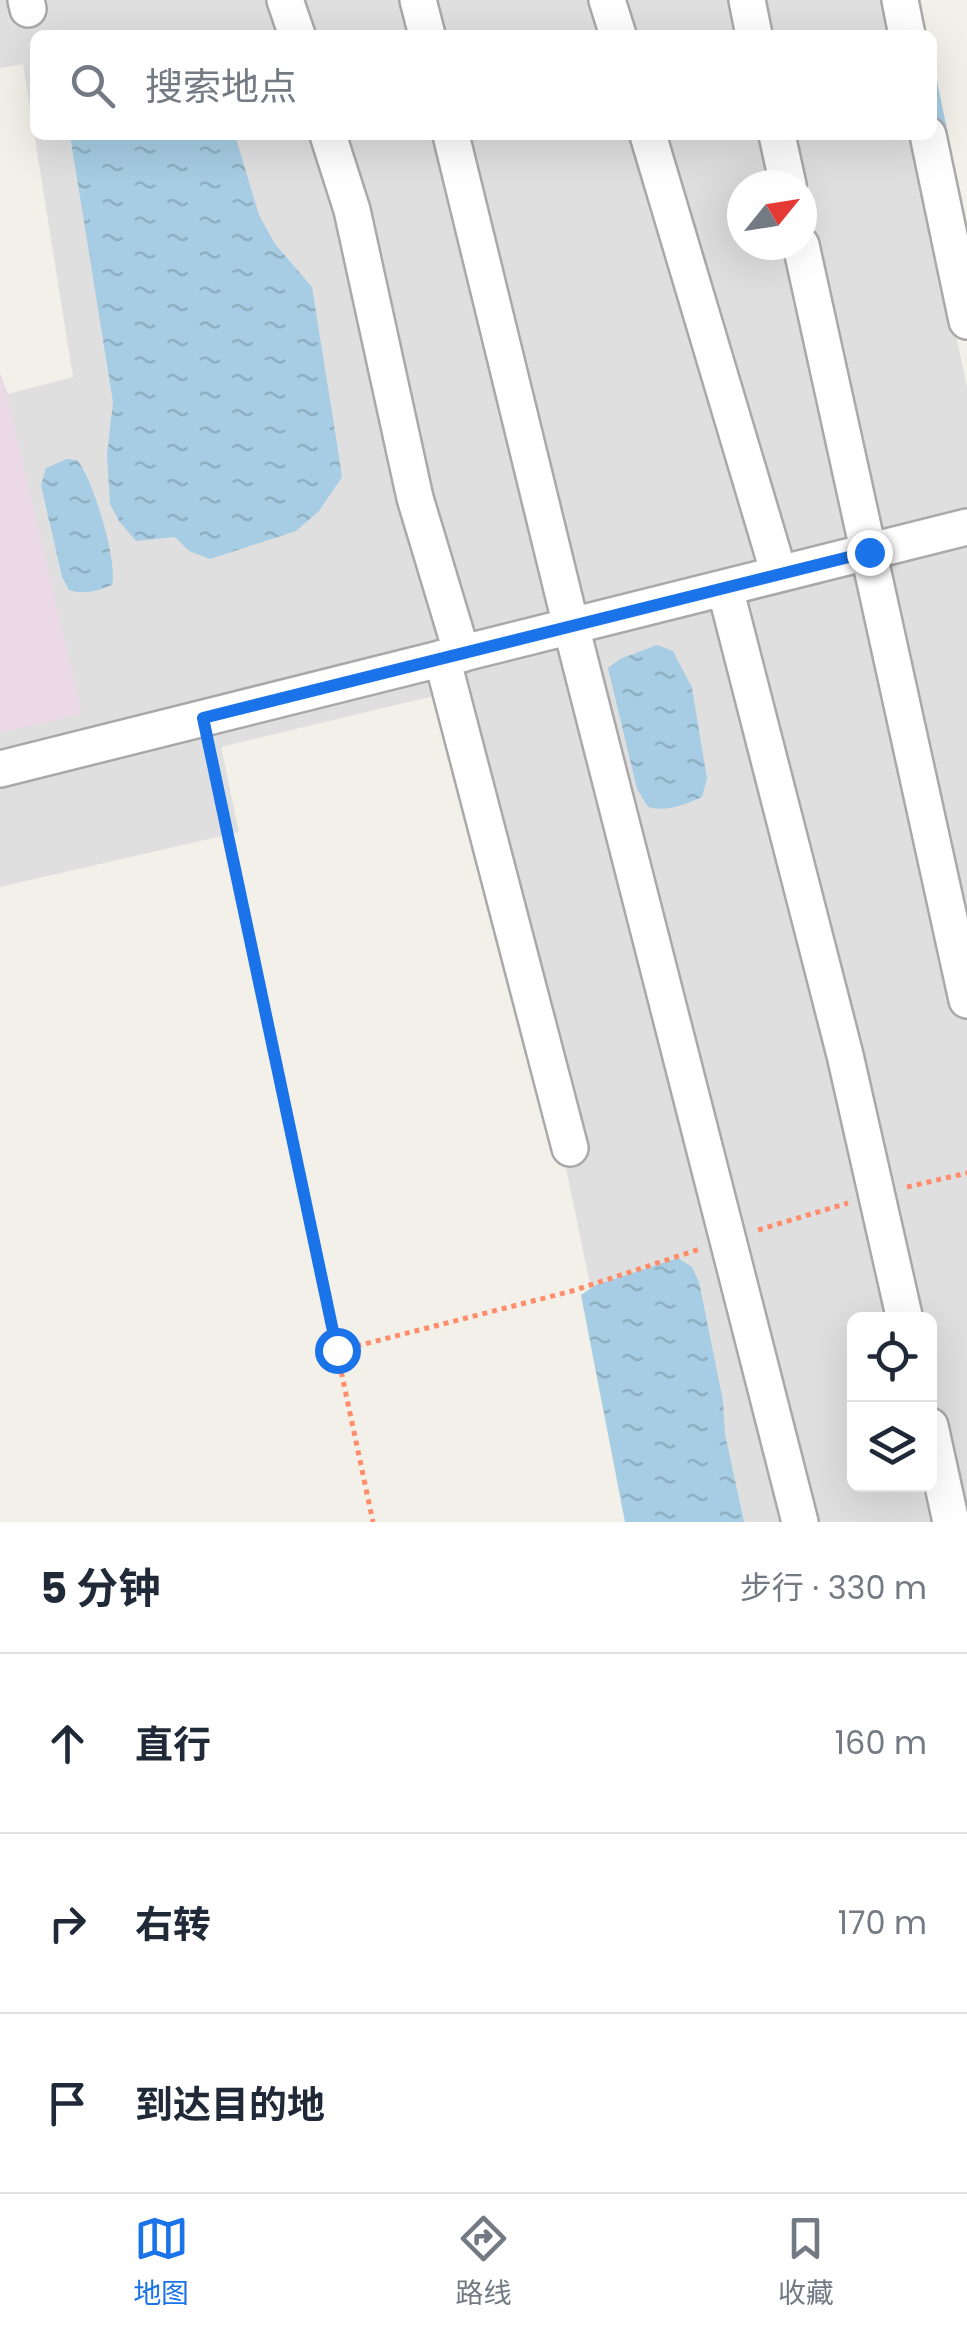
<!DOCTYPE html>
<html lang="zh">
<head>
<meta charset="utf-8">
<style>
  :root { --surface:#fff; --page:#f6f6f7; --text:#1f2937; --muted:#747a83; --line:#e0e1e3; --accent:#1a73e8 }
  body { margin:0; font-family:Poppins,"Noto Sans SC",sans-serif; background:var(--page); color:var(--text) }
  .controls { position:absolute; right:30px; bottom:30px; display:grid; overflow:hidden; border-radius:15px; box-shadow:0 10px 40px #0002 }
  .controls button { width:90px; height:90px; display:grid; place-items:center; padding:0; border:0; border-bottom:2px solid var(--line); background:var(--surface); color:var(--text); font:50px sans-serif }
  .compass { position:absolute; left:727px; top:170px; width:90px; height:90px; border-radius:50%; background:var(--surface); box-shadow:0 10px 40px #0002; rotate:60deg }
  .stop { position:absolute; width:30px; height:30px; margin:-22px; border:8px solid #1a73e8; border-radius:50%; background:#fff }
  .stop.end { background:#1a73e8; border-color:#fff; box-shadow:0 2px 10px #0008 }
  .list { margin:0; padding:0; list-style:none }
  h2 { display:flex; justify-content:space-between; align-items:center; height:130px; margin:0; padding:0 40px; font-size:42px }
  h2 small { font-size:32px; font-weight:400; color:var(--muted) }
  .list li { display:grid; grid-template-columns:65px 1fr auto; gap:30px; align-items:center; box-sizing:border-box; height:180px; padding:0 40px; border-top:2px solid var(--line) }
  .list b { display:block; font-size:38px; white-space:nowrap }
  .list em { font-size:32px; font-style:normal; color:var(--muted) }
  .icon { flex:none; width:55px; height:55px; fill:none; stroke:currentColor; stroke-width:2; stroke-linecap:round; stroke-linejoin:round }
  .map { position:relative; flex:none; width:967px; height:1522px; overflow:hidden }
  .search { position:absolute; background:var(--surface); box-shadow:0 10px 40px #0002; left:30px; right:30px; top:30px; height:110px; display:flex; align-items:center; gap:25px; box-sizing:border-box; padding:0 35px; border-radius:15px; color:var(--muted); font-size:38px }
  .sheet { height:670px; background:var(--surface) }
  nav { display:flex; justify-content:space-around; align-items:center; box-sizing:border-box; height:140px; border-top:2px solid var(--line); background:var(--surface); font-size:28px; color:var(--muted) }
  nav a { display:grid; justify-items:center; gap:5px }
  nav .on { color:var(--accent) }
  .map>svg:first-child { display:block }
  .residential { fill:#e0dfdf; fill-rule:evenodd }
  .industrial { fill:#ecd9e6 }
  .water { fill:url(#water-ripples) }
  .lines { fill:none; stroke-linecap:round; stroke-linejoin:round }
  .stream { stroke:#a6cde3; stroke-width:8 }
  .minor-casing { stroke:#a9a9a9; stroke-width:40 }
  .path { stroke:#ff8d6c; stroke-width:5; stroke-dasharray:5 5; stroke-linecap:butt }
  .minor { stroke:#fff; stroke-width:35 }
  .route { stroke:#1a73e8; stroke-width:12 }
</style>
</head>
<body>
<div class="map">
<svg width="967" height="1522" viewBox="0 0 967 1522">
  <defs>
    <pattern id="water-ripples" width="26" height="14" patternUnits="userSpaceOnUse" patternTransform="scale(2.5)"><rect width="26" height="14" fill="#a6cde3"/><path d="M2 4q2-2 4 0t4 0M15 11q2-2 4 0t4 0" fill="none" stroke="#8fb0c2"/></pattern>
  </defs>
  <rect width="100%" height="100%" fill="#f2f0e8"/>
  <path class="residential" d="M0,0H886L893,35H35V135H914L967,387V1522H639L467,688L221,747L239,832L0,887V373L8,394L73,377L23,64L0,68ZM742,185H802V245H742ZM854,1320H930V1484H854Z"/>
  <path class="industrial" d="M0,373L7,395L82,714L0,733Z"/>
  <path class="water" d="M70,135H235L259,215L275,244L312,287L338,450L342,477L319,511L296,531L210,559L189,551L175,537L136,541L119,521L110,504L107,455L113,402Z
    M67,459L77,460C93,479 118,561 112,585C97,591 84,595 69,590L62,577L41,485L46,468Z
    M657,645L673,651L692,688L707,779L702,797C684,805 667,812 648,807L637,789L608,668L620,659Z
    M678,1258L692,1267L699,1282L723,1401L725,1434L744,1522H625L581,1295L596,1285Z"/>
  <g class="lines">
    <path class="stream" d="M932,76L944,135"/>
    <g class="minor-casing">
      <path id="minor" d="M26,0L28,9
        M285,0L297,35
        M418,0L427,35
        M607,0L618,35
        M747,0L754,35
        M900,0L907,35
        M328,135L352,210L415,498L462,654
        M451,135L571,626L800,1522
        M648,135L779,574
        M777,135L788,185
        M928,135L967,321
        M801,245L967,1000
        M725,588L845,1055L905,1320
        M442,658L570,1148
        M0,769L967,527
        M930,1426L951,1522"/>
    </g>
    <path class="path" d="M209,746L373,1522
      M907,1187L967,1173
      M758,1230L848,1203
      M337,1351L572,1291L700,1249"/>
    <use href="#minor" class="minor"/>
  </g>
  <g class="lines">
    <path class="route" d="M337,1350L203,718L869,552"/>
  </g>
</svg>
<div class="controls">
<button><svg class="icon" aria-label="locate" viewBox="0 0 24 24"><circle cx="12" cy="12" r="6"/><path d="M12 2v4M12 18v4M2 12h4M18 12h4"/></svg></button>
<button><svg class="icon" aria-label="layers" viewBox="0 0 24 24"><path d="M12 4l9 5-9 5-9-5zM3 14l9 5 9-5"/></svg></button>
</div>
<svg class="compass" viewBox="-18 -18 36 36"><path d="M0-13l5 13h-10z" fill="#e53935"/><path d="M0 13l5-13h-10z" fill="#747a83"/></svg>
<div class="stop" style="left:337px;top:1350px"></div>
<div class="stop end" style="left:869px;top:552px"></div>
<div class="search"><svg class="icon" aria-label="search" viewBox="0 0 24 24"><circle cx="10" cy="10" r="6"/><path d="M15 15l6 6"/></svg>搜索地点</div>
</div>
<section class="sheet">
<h2>5 分钟<small>步行 · 330 m</small></h2>
<ul class="list">
<li><svg class="icon" aria-label="ahead" viewBox="0 0 24 24"><path d="M12 20V5M6 11l6-6 6 6"/></svg><div><b>直行</b></div><em>160 m</em></li>
<li><svg class="icon" aria-label="right" viewBox="0 0 24 24"><path d="M7 20v-9h11M14 6l5 5-5 5"/></svg><div><b>右转</b></div><em>170 m</em></li>
<li><svg class="icon" aria-label="arrive" viewBox="0 0 24 24"><path d="M6 21V4h12l-3 4 3 4H6"/></svg><div><b>到达目的地</b></div></li>
</ul>
</section>
<nav>
<a class="on"><svg class="icon" aria-label="map" viewBox="0 0 24 24"><path d="M3 6l6-2 6 2 6-2v14l-6 2-6-2-6 2zM9 4v14M15 6v14"/></svg>地图</a>
<a><svg class="icon" aria-label="directions" viewBox="0 0 24 24"><path d="M12 3l9 9-9 9-9-9zM9 14v-3h6M13 9l2 2-2 2"/></svg>路线</a>
<a><svg class="icon" aria-label="saved" viewBox="0 0 24 24"><path d="M7 4h10v16l-5-4-5 4z"/></svg>收藏</a>
</nav>
</body>
</html>
